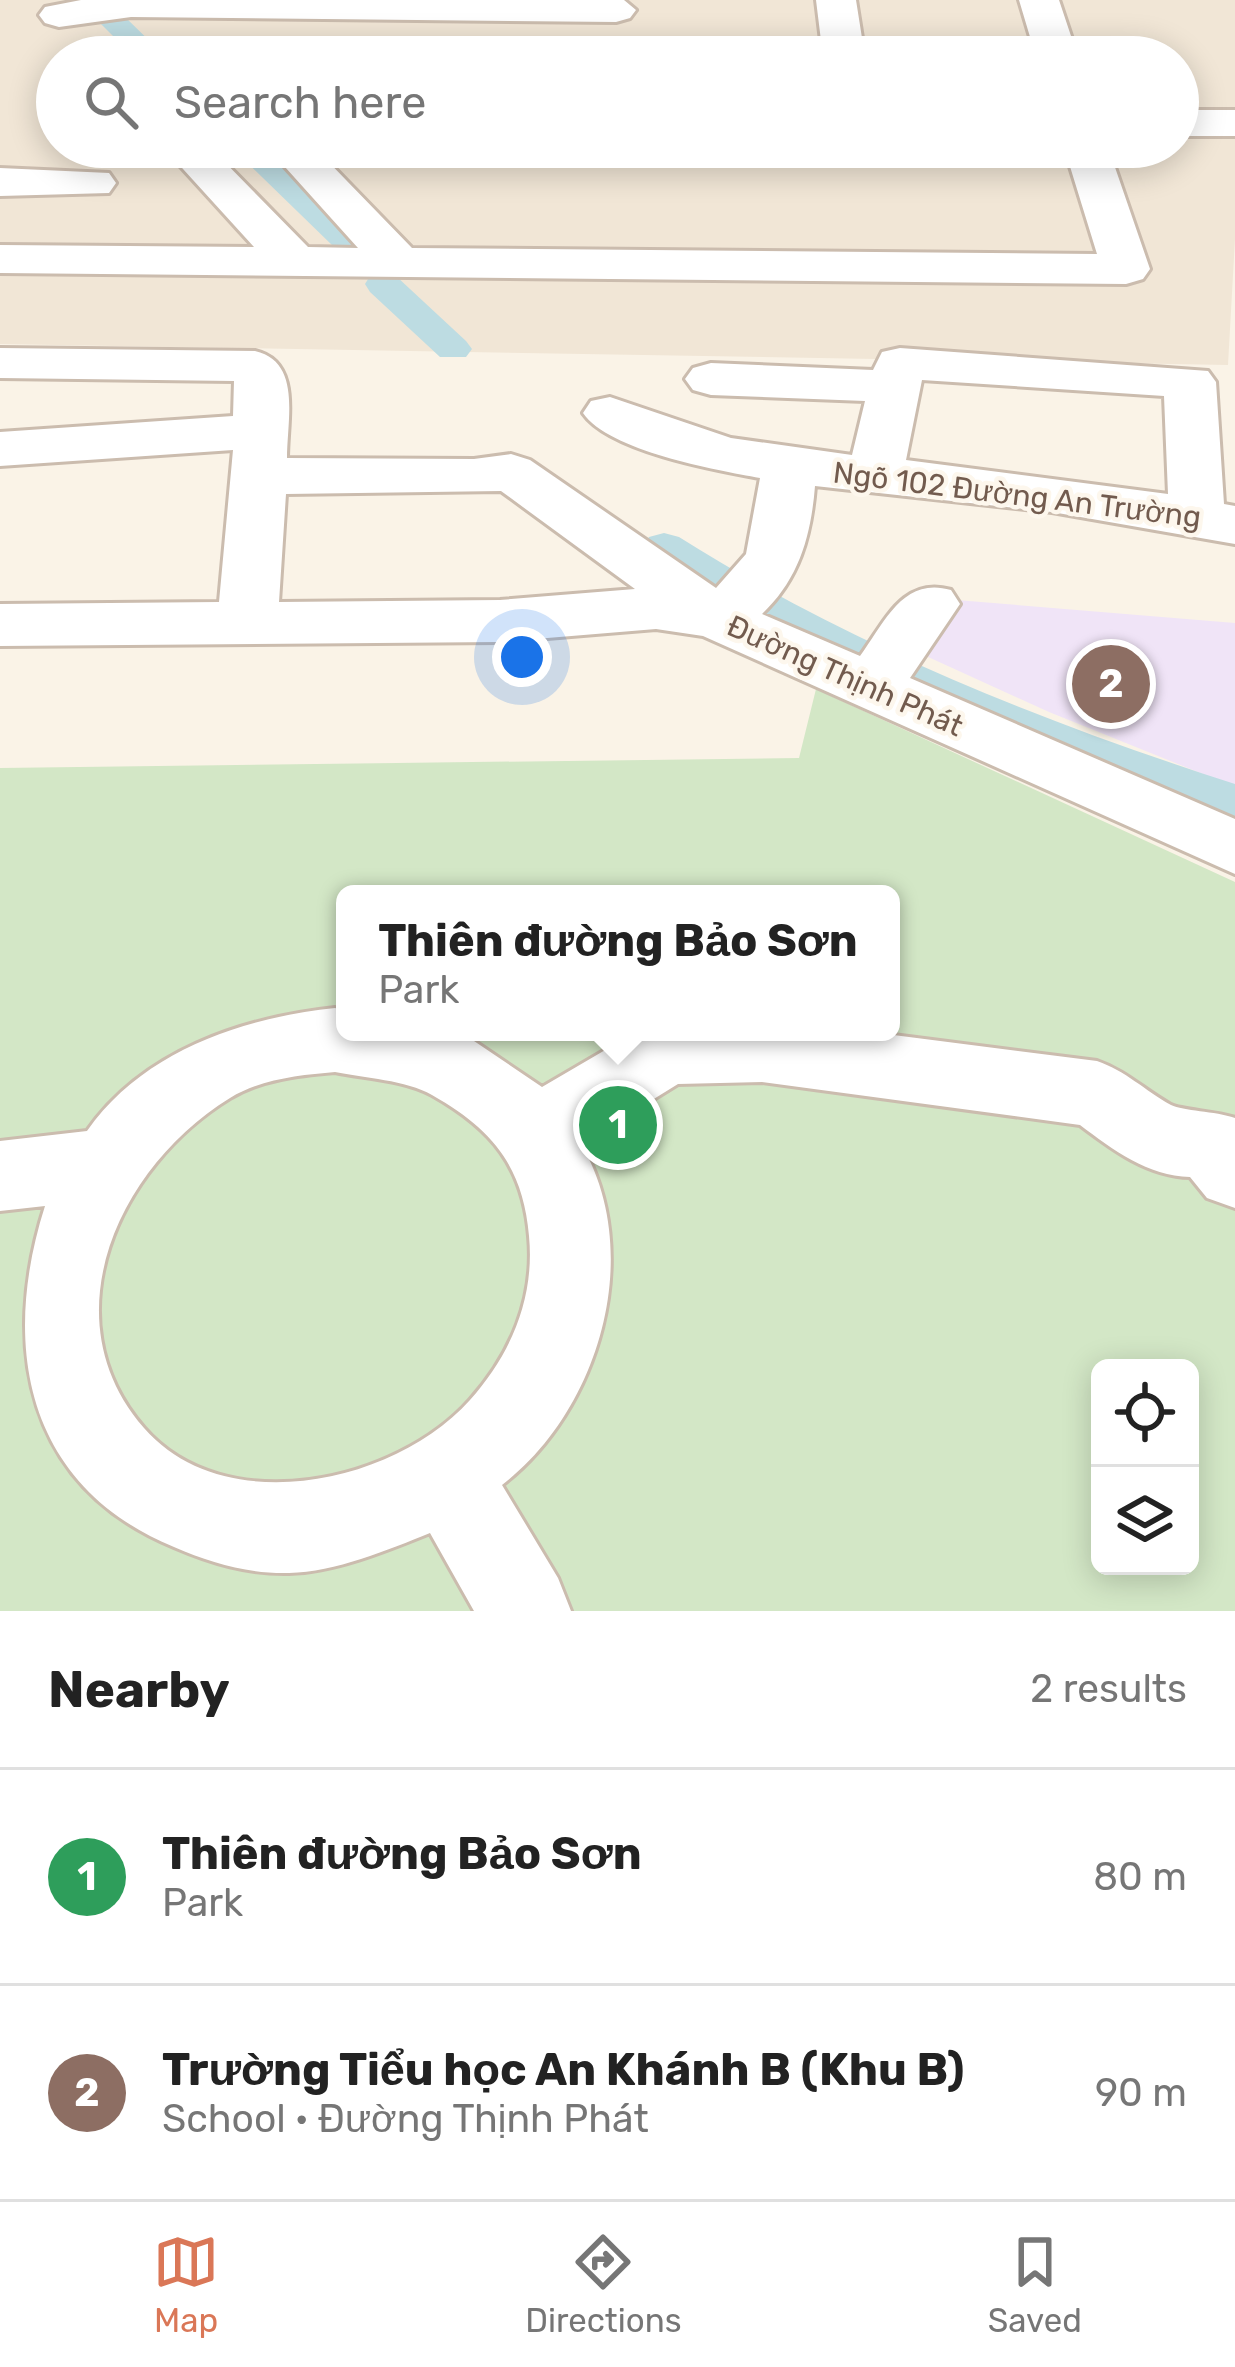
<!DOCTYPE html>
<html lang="en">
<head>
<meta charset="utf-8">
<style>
  :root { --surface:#fff; --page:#f2f2f2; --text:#222; --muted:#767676; --line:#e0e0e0; --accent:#da7757 }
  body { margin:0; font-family:Rubik,sans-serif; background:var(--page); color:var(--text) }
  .controls { position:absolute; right:36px; bottom:36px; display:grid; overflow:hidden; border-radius:18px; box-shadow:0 6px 30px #0003 }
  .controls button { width:108px; height:108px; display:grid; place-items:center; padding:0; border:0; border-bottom:3px solid var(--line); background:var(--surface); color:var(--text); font:60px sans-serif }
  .you { position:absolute; left:522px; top:657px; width:42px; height:42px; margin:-30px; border:9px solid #fff; border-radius:50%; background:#1a73e8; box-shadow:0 0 0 18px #1a73e833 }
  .badge { display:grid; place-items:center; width:78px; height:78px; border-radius:50%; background:var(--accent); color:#fff; font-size:39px; font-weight:700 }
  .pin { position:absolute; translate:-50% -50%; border:6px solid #fff; box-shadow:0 3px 12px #0006 }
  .popup { position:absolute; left:336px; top:885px; width:564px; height:156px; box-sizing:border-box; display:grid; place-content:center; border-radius:18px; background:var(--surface); filter:drop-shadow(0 3px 9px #0005); font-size:39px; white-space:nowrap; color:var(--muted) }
  .popup b { font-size:45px; color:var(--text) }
  .popup::after { content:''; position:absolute; left:50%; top:100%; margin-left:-24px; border:24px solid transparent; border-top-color:var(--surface) }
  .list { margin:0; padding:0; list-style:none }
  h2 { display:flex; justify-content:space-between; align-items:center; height:156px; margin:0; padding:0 48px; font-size:51px }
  h2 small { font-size:39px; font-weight:400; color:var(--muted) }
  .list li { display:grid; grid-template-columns:78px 1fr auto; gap:36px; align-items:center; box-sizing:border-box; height:216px; padding:0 48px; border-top:3px solid var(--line) }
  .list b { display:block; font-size:45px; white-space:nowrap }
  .list p { margin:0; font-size:39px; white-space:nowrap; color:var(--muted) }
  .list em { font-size:39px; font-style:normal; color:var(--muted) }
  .icon { flex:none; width:66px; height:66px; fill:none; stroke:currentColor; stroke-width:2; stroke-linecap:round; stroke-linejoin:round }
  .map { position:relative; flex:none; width:1235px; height:1611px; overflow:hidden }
  .search { position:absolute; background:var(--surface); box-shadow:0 6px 30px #0003; left:36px; right:36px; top:36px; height:132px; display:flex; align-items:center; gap:30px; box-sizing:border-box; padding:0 42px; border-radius:66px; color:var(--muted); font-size:45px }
  .sheet { height:588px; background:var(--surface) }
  nav { display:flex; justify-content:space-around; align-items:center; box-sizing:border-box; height:168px; border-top:3px solid var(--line); background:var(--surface); font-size:33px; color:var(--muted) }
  nav a { display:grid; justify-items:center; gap:6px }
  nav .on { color:var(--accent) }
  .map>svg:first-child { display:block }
  .residential { fill:#f1e6d6; fill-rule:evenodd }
  .education { fill:#f0e4f7 }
  .green { fill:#d3e7c6; fill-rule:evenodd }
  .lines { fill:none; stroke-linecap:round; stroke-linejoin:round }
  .canal { fill:#bddce2; fill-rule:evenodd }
  .minor-casing { stroke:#cbbcae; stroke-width:6 }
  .minor { fill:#fff; fill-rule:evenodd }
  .labels { text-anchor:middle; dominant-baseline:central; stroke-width:9; stroke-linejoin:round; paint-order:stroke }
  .street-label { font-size:30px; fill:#725b4e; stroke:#fdf7ed }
</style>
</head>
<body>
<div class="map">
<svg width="1235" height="1611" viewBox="0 0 1235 1611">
  <rect width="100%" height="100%" fill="#faf3e7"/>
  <path class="residential" d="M0,0H1235V239L1228,365L0,344ZM57,57H1178V147H57Z"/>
  <path class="education" d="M944,599L1235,623V787L1049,712L926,656Z"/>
  <path class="green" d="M816,689L1235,882V1611H0V768L799,758ZM345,894H891V1032H345ZM1100,1368H1190V1566H1100Z"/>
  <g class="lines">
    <path class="canal" d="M114,13L124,16L166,57H134L99,22Z
      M231,147H266L358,233L363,240L358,247H334Z
      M383,273L396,276L466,341L472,349L466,357H440L370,292L365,284L370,276Z
      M664,533L679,537C852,646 1040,721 1235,784V820C1030,755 830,675 649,557L643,547L649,537Z"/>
    <g class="minor-casing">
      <path id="minor" d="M81,0H624L636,10L630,18L616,22L131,17L59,27L45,23L39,15L45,7Z
        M816,0H856L865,57H823Z
        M1019,0H1059L1078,57H1036Z
        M1178,110H1235V136H1178Z
        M163,147H210L308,247L358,248L267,147H314L412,248L1097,254L1064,147H1108L1150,269L1143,279L1126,284L0,273V245L254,247Z
        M0,168L109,173L116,183L109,193L0,196Z
        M0,348L255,351C302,362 287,419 287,458L474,459L511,454L530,460L716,588L746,554L760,478C716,470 609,451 583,413L591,401L610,397L731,438L852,455L865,401L711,395L693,390L685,379L693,368L711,363L873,370L882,352L900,348L1208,371L1216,382L1224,504L1235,506V544L1052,512L815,486C811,536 799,579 762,614L860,656C885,622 903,576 951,590L960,604L910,678L1235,819V874L703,636L656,629L500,642L0,646V604L219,602L233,450L0,466V432L233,416L234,381L0,378ZM922,380L1164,396L1168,494L906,460ZM501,491L635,589L500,600L279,602L286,494Z
        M335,1008L345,1011V1032H448L474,1041L542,1087L636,1032H870L1097,1061C1126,1071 1144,1090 1171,1105C1183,1111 1215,1111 1235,1118V1208L1207,1198L1190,1177C1148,1176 1113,1150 1080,1125L762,1082L678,1084L581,1144C645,1253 600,1410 502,1485L558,1578L571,1611H474L430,1533C388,1550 335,1572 289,1573C248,1574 211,1563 174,1547C26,1486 0,1347 45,1206L0,1211V1141L87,1131C143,1051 242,1018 335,1008ZM335,1072C364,1078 406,1080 432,1095C492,1129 523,1166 529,1236C535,1298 511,1354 470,1400C396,1483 225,1521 144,1428C48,1318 119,1166 230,1098C261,1079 300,1075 335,1072Z"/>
    </g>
    <use href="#minor" class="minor"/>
  </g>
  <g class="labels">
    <g class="street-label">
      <text transform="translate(1017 495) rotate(7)">Ngõ 102 Đường An Trường</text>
      <text transform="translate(845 676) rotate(24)">Đường Thịnh Phát</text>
    </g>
  </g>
</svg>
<div class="controls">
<button><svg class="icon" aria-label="locate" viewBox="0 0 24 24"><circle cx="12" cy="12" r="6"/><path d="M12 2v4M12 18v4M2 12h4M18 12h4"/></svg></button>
<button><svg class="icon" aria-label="layers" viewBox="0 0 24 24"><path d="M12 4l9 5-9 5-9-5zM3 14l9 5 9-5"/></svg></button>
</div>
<div class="you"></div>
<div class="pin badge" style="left:618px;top:1125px;background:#2e9e5b">1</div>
<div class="popup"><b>Thiên đường Bảo Sơn</b>Park</div>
<div class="pin badge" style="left:1111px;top:684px;background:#8d6e63">2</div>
<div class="search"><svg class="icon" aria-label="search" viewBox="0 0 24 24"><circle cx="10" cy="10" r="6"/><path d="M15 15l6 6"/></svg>Search here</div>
</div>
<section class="sheet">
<h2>Nearby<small>2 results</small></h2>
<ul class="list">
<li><span class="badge" style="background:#2e9e5b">1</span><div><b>Thiên đường Bảo Sơn</b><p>Park</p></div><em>80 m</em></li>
<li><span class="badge" style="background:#8d6e63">2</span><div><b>Trường Tiểu học An Khánh B (Khu B)</b><p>School · Đường Thịnh Phát</p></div><em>90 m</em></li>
</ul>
</section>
<nav>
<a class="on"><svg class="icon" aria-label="map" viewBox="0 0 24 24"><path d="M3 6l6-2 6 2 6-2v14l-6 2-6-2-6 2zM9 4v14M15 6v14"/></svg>Map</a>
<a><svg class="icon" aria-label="directions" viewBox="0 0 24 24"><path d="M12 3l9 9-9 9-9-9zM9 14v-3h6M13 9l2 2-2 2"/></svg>Directions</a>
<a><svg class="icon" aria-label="saved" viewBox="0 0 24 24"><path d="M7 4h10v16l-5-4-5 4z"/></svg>Saved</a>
</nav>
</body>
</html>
